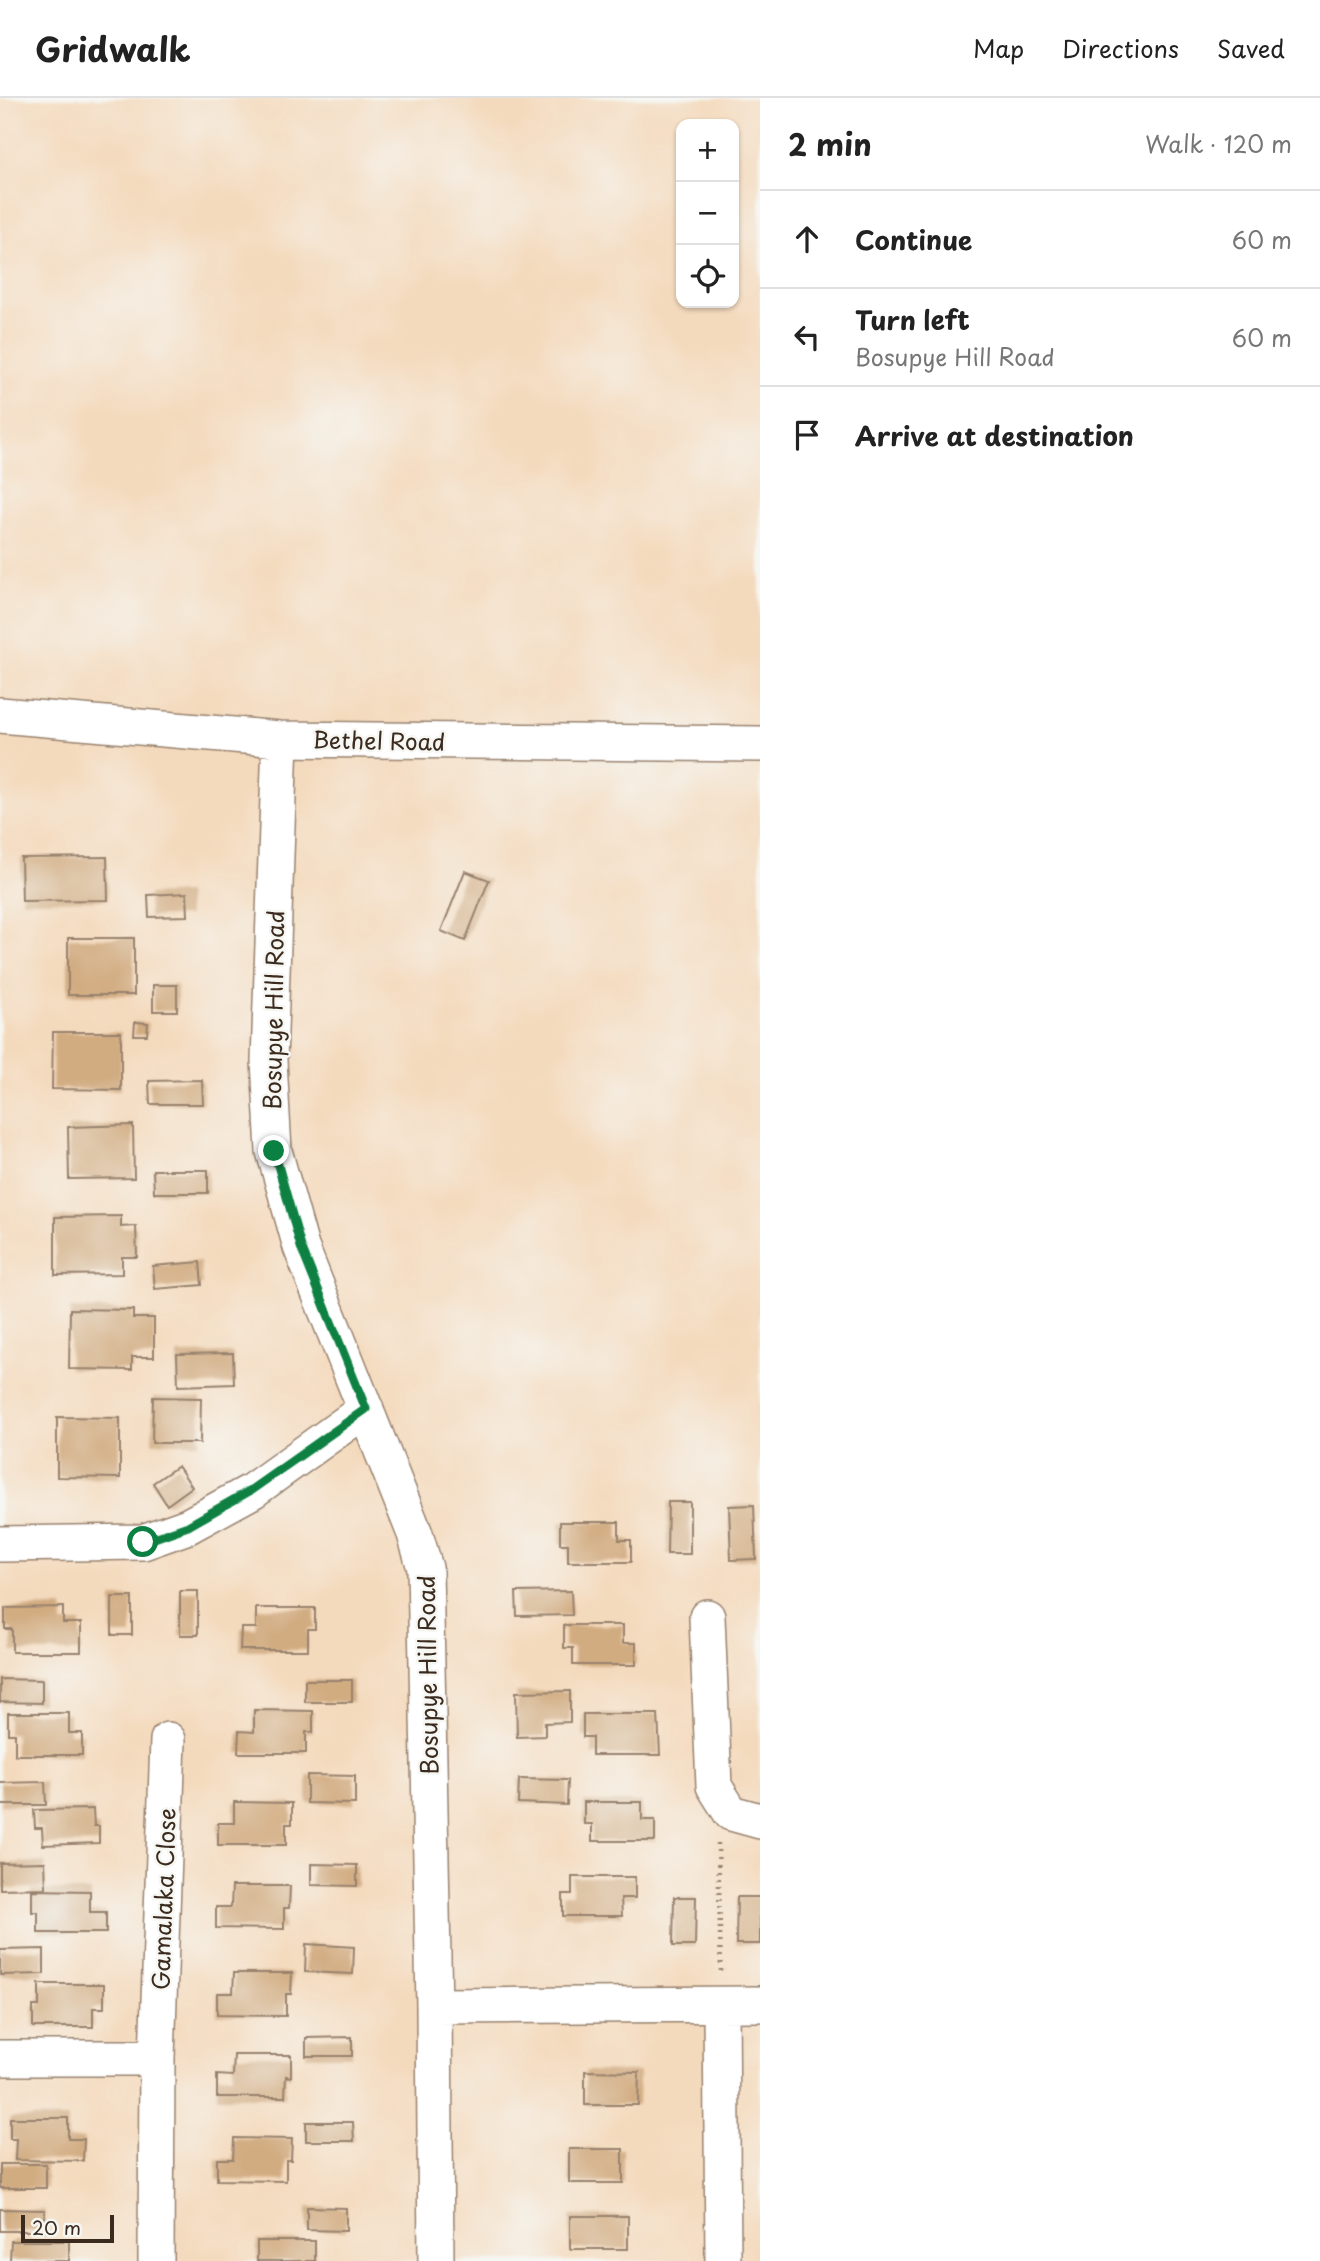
<!DOCTYPE html>
<html lang="en">
<head>
<meta charset="utf-8">
<style>
  :root { --surface:#fff; --page:#f6f6f6; --text:#222; --muted:#767676; --line:#e0e0e0 }
  body { margin:0; font-family:"Playpen Sans",sans-serif; background:var(--page); color:var(--text) }
  .controls { position:absolute; right:21px; top:21px; display:grid; overflow:hidden; border-radius:14px; box-shadow:0 2px 5px #0004 }
  .controls button { width:63px; height:63px; display:grid; place-items:center; padding:0; border:0; border-bottom:2px solid var(--line); background:var(--surface); color:var(--text); font:35px sans-serif }
  .scale { position:absolute; left:21px; bottom:18px; width:93px; box-sizing:border-box; padding-left:7px; border:4px solid #3b2a1e; border-top:0; font-size:19px; line-height:24px; white-space:nowrap; color:#3b2a1e; -webkit-text-stroke:5px #f6f6f2; paint-order:stroke }
  .stop { position:absolute; width:21px; height:21px; margin:-16px; border:5px solid #0b8043; border-radius:50%; background:#fff }
  .stop.end { background:#0b8043; border-color:#fff; box-shadow:0 2px 7px #0008 }
  .list { margin:0; padding:0; list-style:none }
  h2 { display:flex; justify-content:space-between; align-items:center; height:91px; margin:0; padding:0 28px; font-size:30px }
  h2 small { font-size:23px; font-weight:400; color:var(--muted) }
  .list li { display:grid; grid-template-columns:46px 1fr auto; gap:21px; align-items:center; box-sizing:border-box; height:98px; padding:0 28px; border-top:2px solid var(--line) }
  .list b { display:block; font-size:26px; white-space:nowrap }
  .list p { margin:0; font-size:23px; white-space:nowrap; color:var(--muted) }
  .list em { font-size:23px; font-style:normal; color:var(--muted) }
  .icon { flex:none; width:38px; height:38px; fill:none; stroke:currentColor; stroke-width:2; stroke-linecap:round; stroke-linejoin:round }
  .map { position:relative; flex:none; width:760px; height:2163px; overflow:hidden }
  header { display:flex; align-items:center; gap:42px; box-sizing:border-box; height:98px; padding:0 35px; background:var(--surface); border-bottom:2px solid var(--line) }
  header strong { font-size:33px }
  nav { display:flex; gap:38px; margin-inline-start:auto; font-size:24px }
  main { display:flex }
  aside { flex:1; background:var(--surface) }
  .map>svg:first-child { display:block }
  .building { fill:#d2ac81 }
  .lines { fill:none; stroke-linecap:round; stroke-linejoin:round }
  .minor-casing { stroke:#98826e; stroke-width:38 }
  .path { stroke:#98826e; stroke-width:4.5; stroke-dasharray:2 5; stroke-linecap:butt }
  .minor { stroke:#fff; stroke-width:35 }
  .route { stroke:#0b8043; stroke-width:9 }
  .labels { text-anchor:middle; dominant-baseline:central; stroke-width:5; stroke-linejoin:round; paint-order:stroke }
  .street-label { font-size:23px; fill:#3b2a1e; stroke:#f6f6f2 }
</style>
</head>
<body>
<header>
<strong>Gridwalk</strong>
<nav><a>Map</a><a>Directions</a><a>Saved</a></nav>
</header>
<main>
<div class="map">
<svg width="760" height="2163" viewBox="0 0 760 2163">
  <rect width="100%" height="100%" fill="#f6f6f2"/>
  <filter id="ink" filterUnits="userSpaceOnUse"><feTurbulence type="fractalNoise" baseFrequency=".0143" numOctaves="2"/><feDisplacementMap in="SourceGraphic" scale="14" xChannelSelector="R" yChannelSelector="G"/><feConvolveMatrix kernelMatrix="1 2 1 2 8 2 1 2 1" color-interpolation-filters="sRGB"/></filter>
  <filter id="wash" filterUnits="userSpaceOnUse"><feTurbulence type="fractalNoise" baseFrequency=".00686" numOctaves="4" result="noise"/><feDisplacementMap in="SourceGraphic" scale="28" xChannelSelector="R" yChannelSelector="G"/><feGaussianBlur stdDeviation="1.57" result="paint"/><feColorMatrix in="noise" values="0 0 0 0 0 0 0 0 0 0 0 0 0 0 0 0 0 1.4 0 .05"/><feComposite in="paint" operator="in"/></filter>
  <g filter="url(#wash)">
    <rect width="100%" height="100%" fill="#f4dabd"/>
    <g id="blocks">
      <path class="building" d="M107,759L108,802L22,803L21,760Z
        M465,773L489,782L465,843L441,833Z
        M187,795L188,818L149,819L148,797Z
        M68,840H134V897H68Z
        M153,887H177V913H153Z
        M135,924L148,925L147,937H134Z
        M53,934H121V992L52,991Z
        M202,982L203,1006H150L149,983Z
        M133,1027L134,1080L69,1081L68,1029Z
        M153,1072H208V1095H154Z
        M121,1118V1129L136,1128L137,1159H122V1176L55,1177V1119Z
        M200,1164L202,1187L155,1191L153,1168Z
        M70,1211L133,1212V1220H154V1259H132V1272L69,1271Z
        M233,1255L234,1286L178,1288L177,1256Z
        M153,1299L201,1300L200,1345H152Z
        M57,1319L120,1320V1380L57,1379Z
        M178,1368L192,1389L167,1407L153,1385Z
        M668,1404H690V1456H667Z
        M754,1407L756,1461L731,1462L729,1408Z
        M560,1424H619V1442H631V1464H568V1446H560Z
        M180,1493H198V1537H180Z
        M571,1493L572,1517L517,1518L516,1494Z
        M112,1499H132V1537H112Z
        M63,1509V1525H81V1554H12V1531H5V1510Z
        M256,1510H315V1531H308V1552H240L241,1530H256Z
        M564,1527H623V1545H636V1567H573V1550H564Z
        M0,1581L42,1582V1605L0,1604Z
        M305,1582H352V1604H305Z
        M570,1593V1624L545,1625V1638L517,1639L516,1594Z
        M254,1612L313,1613V1634H306V1655H238L239,1633L254,1634Z
        M8,1615H69V1635H82V1657H15V1636H8Z
        M583,1616H658L660,1657H592V1639H583Z
        M307,1677L355,1678V1706L307,1705Z
        M519,1681L568,1682L567,1707L518,1705Z
        M45,1684L46,1707H1L0,1685Z
        M234,1704L292,1705V1726H286V1747H218V1725H234Z
        M584,1704H642V1722H655V1743H592V1726H584Z
        M93,1711L94,1728H99V1745L43,1747L42,1730H35L34,1712Z
        M45,1764L46,1790L0,1791V1765Z
        M311,1766L357,1767V1788L311,1787Z
        M572,1779H635V1800H621L622,1818H563V1796H572Z
        M232,1788H290L289,1810H284V1831L216,1830V1809H231Z
        M32,1792L90,1793V1814H106V1835H38V1814H32Z
        M674,1799H696L695,1848H673Z
        M737,1799H760V1846H736Z
        M306,1846L354,1849L353,1876L305,1874Z
        M44,1851V1876L0,1877V1852Z
        M234,1875H292L291,1896H286V1918L217,1917V1895H233Z
        M39,1886H104V1910H93V1929H33V1908H39Z
        M352,1939V1958H306V1940Z
        M234,1957H291V1979L286,1978L285,1999H217V1977L233,1978Z
        M585,1973L639,1974L638,2007H585Z
        M10,2020H68V2041H84L83,2063L15,2062L16,2041H10Z
        M306,2024H353L354,2043H306Z
        M234,2040L292,2041L291,2062H286V2083L217,2082V2061H233Z
        M569,2051H623V2085H569Z
        M0,2066H46V2090H0Z
        M307,2109L346,2110V2133L307,2132Z
        M0,2111L45,2112V2133H0Z
        M570,2118H628V2151H570Z
        M11,2143H69V2163H10Z
        M257,2143H315V2163H257Z"/>
    </g>
  </g>
  <g filter="url(#ink)">
    <use href="#blocks" fill-opacity="0" stroke="#98826e" stroke-width="2"/>
    <g class="lines">
      <g class="minor-casing">
        <path id="minor" d="M0,617L280,641L760,646
          M280,641L269,963L274,1053L301,1149L415,1436L425,1470L434,1908L436,2163
          M0,1446L143,1444L188,1428L252,1393L366,1311
          M707,1519L714,1688L731,1715L760,1723
          M434,1908L760,1906
          M721,1908L723,2163
          M0,1960H157
          M156,2163L157,1960L168,1642"/>
      </g>
      <path class="path" d="M718,1745L721,1876"/>
      <use href="#minor" class="minor"/>
    </g>
  </g>
  <g class="lines" filter="url(#ink)">
    <path class="route" d="M143,1444L188,1428L251,1392L366,1311L301,1149L274,1053"/>
  </g>
  <g class="labels">
    <g class="street-label">
      <text transform="translate(379 642) rotate(1)">Bethel Road</text>
      <text transform="translate(273 912) rotate(-89)">Bosupye Hill Road</text>
      <text transform="translate(427 1577) rotate(-91)">Bosupye Hill Road</text>
      <text transform="translate(163 1801) rotate(-88)">Gamalaka Close</text>
    </g>
  </g>
</svg>
<div class="controls">
<button>+</button>
<button>−</button>
<button><svg class="icon" aria-label="locate" viewBox="0 0 24 24"><circle cx="12" cy="12" r="6"/><path d="M12 2v4M12 18v4M2 12h4M18 12h4"/></svg></button>
</div>
<div class="scale">20 m</div>
<div class="stop" style="left:143px;top:1444px"></div>
<div class="stop end" style="left:274px;top:1053px"></div>
</div>
<aside>
<h2>2 min<small>Walk · 120 m</small></h2>
<ul class="list">
<li><svg class="icon" aria-label="ahead" viewBox="0 0 24 24"><path d="M12 20V5M6 11l6-6 6 6"/></svg><div><b>Continue</b></div><em>60 m</em></li>
<li><svg class="icon" aria-label="left" viewBox="0 0 24 24"><path d="M17 20v-9H6M10 6l-5 5 5 5"/></svg><div><b>Turn left</b><p>Bosupye Hill Road</p></div><em>60 m</em></li>
<li><svg class="icon" aria-label="arrive" viewBox="0 0 24 24"><path d="M6 21V4h12l-3 4 3 4H6"/></svg><div><b>Arrive at destination</b></div></li>
</ul>
</aside>
</main>
</body>
</html>
